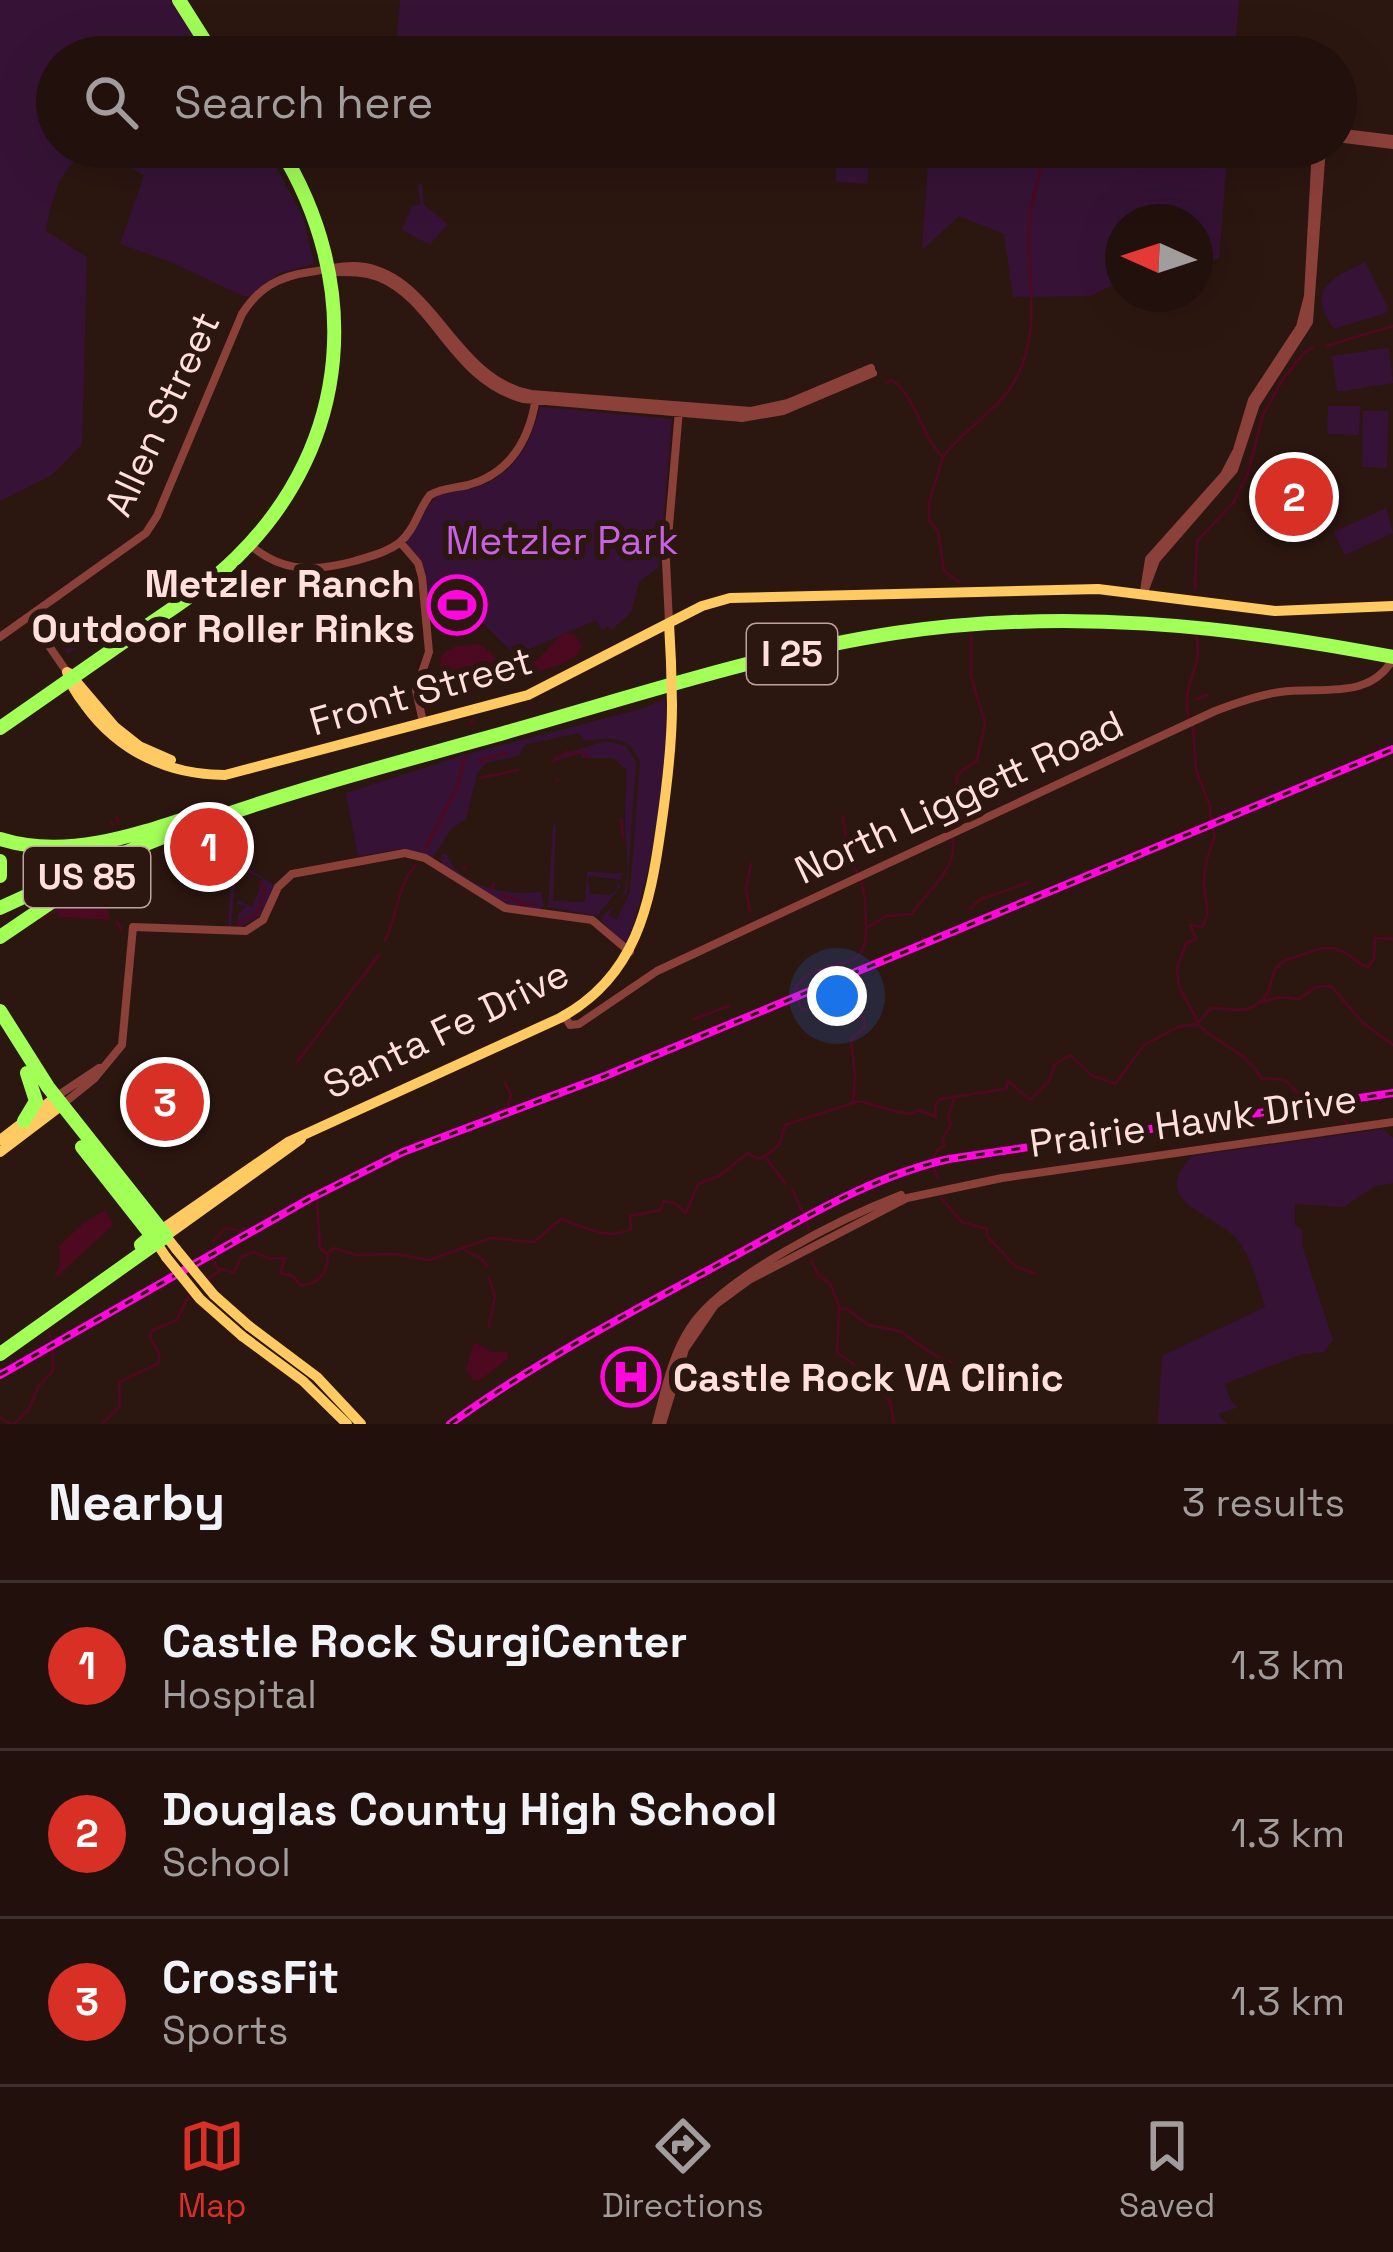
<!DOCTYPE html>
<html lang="en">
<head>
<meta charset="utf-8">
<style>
  :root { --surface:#21100c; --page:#291915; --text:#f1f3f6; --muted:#a29d9d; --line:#3e302d; --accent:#d93025 }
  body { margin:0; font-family:"Space Grotesk",sans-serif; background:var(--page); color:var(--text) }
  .compass { position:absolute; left:1105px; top:204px; width:108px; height:108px; border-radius:50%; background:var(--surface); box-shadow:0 12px 48px #0002; rotate:273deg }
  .you { position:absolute; left:837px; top:996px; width:42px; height:42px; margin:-30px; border:9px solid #fff; border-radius:50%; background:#1a73e8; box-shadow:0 0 0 18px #1a73e833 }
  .badge { display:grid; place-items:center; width:78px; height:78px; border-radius:50%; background:var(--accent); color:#fff; font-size:39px; font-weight:700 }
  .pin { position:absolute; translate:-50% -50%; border:6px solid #fff; box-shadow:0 3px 12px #0006 }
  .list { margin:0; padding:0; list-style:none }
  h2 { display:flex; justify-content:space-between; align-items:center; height:156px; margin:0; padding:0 48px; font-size:51px }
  h2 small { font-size:39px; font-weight:400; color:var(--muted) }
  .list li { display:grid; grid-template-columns:78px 1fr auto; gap:36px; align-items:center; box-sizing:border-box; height:168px; padding:0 48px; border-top:3px solid var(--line) }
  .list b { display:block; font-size:45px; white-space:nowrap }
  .list p { margin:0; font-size:39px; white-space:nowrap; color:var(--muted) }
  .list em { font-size:39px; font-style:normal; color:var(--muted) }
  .icon { flex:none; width:66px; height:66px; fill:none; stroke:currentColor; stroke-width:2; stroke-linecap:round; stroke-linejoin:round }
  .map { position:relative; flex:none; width:1393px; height:1424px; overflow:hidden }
  .search { position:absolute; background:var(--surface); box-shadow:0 12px 48px #0002; left:36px; right:36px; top:36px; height:132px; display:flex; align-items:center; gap:30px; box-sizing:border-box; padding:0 42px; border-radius:66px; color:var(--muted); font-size:45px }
  .sheet { height:660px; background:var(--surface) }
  nav { display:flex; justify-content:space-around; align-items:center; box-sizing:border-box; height:168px; border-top:3px solid var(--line); background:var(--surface); font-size:33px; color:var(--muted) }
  nav a { display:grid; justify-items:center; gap:6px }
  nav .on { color:var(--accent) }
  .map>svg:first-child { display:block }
  .green { fill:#361336 }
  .water { fill:#4c091f }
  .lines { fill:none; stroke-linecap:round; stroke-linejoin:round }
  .stream { stroke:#4c091f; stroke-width:3 }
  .minor { stroke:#8c403a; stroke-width:8 }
  .major { stroke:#ffca62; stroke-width:10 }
  .highway { stroke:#a1ff56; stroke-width:14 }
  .rail-casing { stroke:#ff07de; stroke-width:8 }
  .rail { stroke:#2c1610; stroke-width:3; stroke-dasharray:9; stroke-linecap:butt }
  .major-bridge { stroke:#ffca62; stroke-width:10 }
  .labels { text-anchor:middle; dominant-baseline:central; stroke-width:12; stroke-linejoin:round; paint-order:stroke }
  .shield { fill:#2c1610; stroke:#c0a39e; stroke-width:3 }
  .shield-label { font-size:36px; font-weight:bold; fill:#ffe0db }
  .street-label { font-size:39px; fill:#ffe0db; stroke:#2c1610 }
  .park-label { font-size:39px; fill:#c862e4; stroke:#2c1610 }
  .poi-label { font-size:39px; font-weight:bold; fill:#ffe0db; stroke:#2c1610; text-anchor:end }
</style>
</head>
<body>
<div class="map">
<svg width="1393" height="1424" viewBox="0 0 1393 1424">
  <rect width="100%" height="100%" fill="#2c1610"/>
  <path class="green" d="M0,0H174L210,57H57V147H266L303,217L314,264L280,273L250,296H243L171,262L120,244L144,175L93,148C61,163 51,198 46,231L87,257L82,444L52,475L0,501Z
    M400,0H1239L1234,57H395Z
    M929,147H1228L1219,259L1195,262V222H1123V280L1091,296L1013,297L1004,234L959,216L922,250Z
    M864,150L870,156L867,184L836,182V152Z
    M418,184H422L424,205L448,224L430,245L402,230L412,206L420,205Z
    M1365,262L1388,307L1386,313L1334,329C1305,289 1332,278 1365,262Z
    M1389,348L1393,383L1337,392L1332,356Z
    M1328,406H1360L1359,435L1327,434Z
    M540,407L672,419L659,567L639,582L631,613L611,630L608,626L602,630L596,620L521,653L512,652L483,623L475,627L464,624L453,631L442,617L430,613L425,571L406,542L435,496C448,492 461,491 474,488C513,476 531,445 540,407Z
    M1363,411H1388L1387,468L1362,467Z
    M1386,508L1393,533L1345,555L1334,532Z
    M92,616L110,623L111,628L67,654L60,639Z
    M665,698C672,764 650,880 627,943L617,939L600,918L614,906L609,915L616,920L630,892L640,763C631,735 609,737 584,741L579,733L524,745L519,756L486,763L477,774L466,819L451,829L433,858L401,849L358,856L346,793L464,755L645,708Z
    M605,741L626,746L636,762L627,892L618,903C634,884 625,846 625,819C624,802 628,786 626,769L613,758H582L581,753L553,762L555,757Z
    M553,825H556L553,901L585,902L587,872L622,873L620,880L590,876L588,879L590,894L610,895L618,889L616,883L621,886L597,916L548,907Z
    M442,854H447C456,887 515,898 541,891L544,906L539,910L503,904L441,865Z
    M232,857L274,885L260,916L238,928V914L247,906L237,904L243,892L239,900L252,907L263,879L236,867L231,929H228Z
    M1383,1129L1393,1138V1183L1375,1186L1344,1207L1295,1204V1226L1303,1230L1302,1245L1333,1340L1324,1352L1302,1354L1224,1384L1232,1403L1239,1407L1218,1414L1227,1424H1158L1162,1356L1265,1307C1258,1285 1251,1254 1235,1237C1211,1212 1148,1201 1192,1156Z"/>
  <path class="water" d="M563,634H574L582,645L578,654L565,663L449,699L436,698L441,655L453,647L479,644C489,649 493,658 503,663C532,679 545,647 563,634Z
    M94,885L103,891L110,920L59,917C58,898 78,891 94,885Z
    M105,1210L112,1222L111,1227L53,1280L60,1264L59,1246L86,1221Z
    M474,1342L492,1352H507L509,1358L479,1381L473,1380L466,1369Z"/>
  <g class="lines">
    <path class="stream" d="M1326,346L1393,326
      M886,383L891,380C914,392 922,438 943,457L929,503V521L938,531L944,571L959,582
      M943,457C962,430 998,410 1013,384C1043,333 1027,283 1029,229C1030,202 1040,173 1047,147
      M1195,589L1197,541L1234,502L1248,473L1263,415L1283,379L1305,352L1313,347
      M1197,699L1207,695
      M1189,719C1180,680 1205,668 1196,636
      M471,724L472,720
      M1193,727L1196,770L1210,806L1211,826
      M479,761L507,753
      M554,761L567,752L571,755L582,752L589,758
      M480,778L518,770
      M556,781L558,780
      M843,816L848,852L858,875
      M117,817L118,822
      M621,819L623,838
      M111,822L113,825
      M950,830L946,802L956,786L957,775L977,760L985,723L971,676V635
      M425,849L458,785L465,756
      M464,869V867
      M490,891L494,884
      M502,895L519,901
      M517,904L534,903
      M970,909L979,900L1030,882
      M750,912L746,889L751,864
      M38,916L42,919L58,910
      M117,922L122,931
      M237,924L256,914L265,890L261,882
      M868,927L886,916L912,914C926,891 960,868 952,838
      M385,940C398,915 397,884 416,865
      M1179,985L1177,968L1186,943L1196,939L1190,925L1202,927C1212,912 1205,903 1204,887C1203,869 1209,850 1215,836L1212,828
      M1180,988L1198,1022
      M796,995L795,988C821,950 869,982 866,926C865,907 867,897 860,879
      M798,1001L802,1010L831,1006L864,1018L865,1027L851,1039L855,1076L853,1104
      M1261,1002L1280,997L1299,999L1316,987L1331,986L1363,1023L1393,1045
      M694,1019L729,1006
      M1198,1025C1219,1044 1248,1053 1261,1078L1285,1080L1307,1102
      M297,1062L379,955
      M1320,1111L1339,1116L1347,1123
      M491,1114L507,1107L511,1095L505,1083
      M765,1156L779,1145L785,1125L859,1101L894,1111L911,1114L919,1110L936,1117L935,1106L940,1099L1006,1089L1008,1081L1030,1100L1050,1080L1054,1065L1070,1055L1091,1075L1115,1084L1144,1045L1178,1027L1197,1024L1211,1008C1224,1007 1237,1013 1250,1008C1286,992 1255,967 1298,956C1312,952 1321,946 1335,949C1350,952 1355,963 1368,967L1374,959L1375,938L1393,939
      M766,1158L785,1183
      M934,1158L937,1150L945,1146L942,1139L951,1125L948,1117L954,1099
      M933,1166L938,1178
      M792,1189L802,1211
      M941,1198L962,1222L987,1229V1236L1016,1267L1034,1273
      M317,1202L320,1248L326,1253
      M807,1223L809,1230
      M213,1241L226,1228L240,1231L244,1228
      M466,1251L482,1259L487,1267
      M328,1253L334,1248L356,1255L395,1254L429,1260L491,1238L534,1242L561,1219C584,1227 608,1241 631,1229L630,1216L660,1210L664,1201L676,1204L686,1213L698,1184L719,1176L748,1153L758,1159L763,1157
      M212,1258L219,1270
      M811,1260L819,1276L830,1283L839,1306L837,1353L854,1364L857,1380L872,1384L890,1401L894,1424
      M489,1278L495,1297L489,1326
      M206,1280L222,1269L234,1273L241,1257L254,1252L270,1259L285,1258L280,1273L293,1276L300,1285C319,1285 328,1272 328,1255
      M839,1309H847L868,1325L900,1331L934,1355L951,1362
      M47,1328L51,1339
      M0,1418L11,1424
      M14,1424L29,1409L38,1387L53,1371V1350
      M102,1424L120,1406L119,1382L159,1363C162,1349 148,1344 151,1331L177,1320L189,1295"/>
    <path class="minor" d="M1336,132L1393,139
      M1336,138L1393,145
      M330,272C346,272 362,271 378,277C436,300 451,379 523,399L742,418L783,411L873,373
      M400,542L418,563L422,577L429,652L416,690L423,722
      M248,543C281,573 314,572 355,561C370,556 386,553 399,543C415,530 418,510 430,495C442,488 455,488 468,485C511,473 530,438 536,397
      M1144,591L1149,559L1224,475L1237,450L1252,400L1300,327L1308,296L1316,147
      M1144,592L1156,560L1234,470L1256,404L1309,322L1322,147
      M29,617L67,672
      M669,622L666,561L679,410
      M0,637L146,533L157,516L242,314C259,287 280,276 310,272C330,269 345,264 365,267C436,280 454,379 531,394L751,411L788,403L871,368
      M564,1015L570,1025L579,1024L657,971L1215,711C1236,703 1258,695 1280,692C1321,686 1369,701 1393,659
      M57,1096L99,1068
      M63,1104L94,1079L122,1045L133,927L246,931L263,920L278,887L292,874L405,853L425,858L505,908L592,920L630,952
      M656,1424C665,1391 671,1357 690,1328C722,1277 844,1217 901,1195
      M662,1424L685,1349L715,1305L749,1280L907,1198L1002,1178L1393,1122"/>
    <path class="major" d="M669,623L671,662
      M67,672C70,685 77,695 85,705C119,752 169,775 225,775L528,695L702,606L730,598L1098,589L1275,611L1393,606
      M69,673L115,727L139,746L171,760
      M0,1140L56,1097
      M0,1152L62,1105
      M176,1249L166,1236L301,1139
      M166,1257L152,1236L288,1142L560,1018C636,977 650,906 661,827C667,786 672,746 672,705
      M249,1326L317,1377L361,1424
      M242,1336L303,1381L347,1424"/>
    <path class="highway" d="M179,0L215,57
      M0,728C45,697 90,665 135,634C170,610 207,587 237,557C353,443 363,282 279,147
      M0,839C70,861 144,832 211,810
      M0,861V876
      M0,908C69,876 138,845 210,820C307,786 408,760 507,732C635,696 764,653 895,633C1064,608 1227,625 1393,657
      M0,937L90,876
      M0,1011L48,1087L166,1236L0,1354
      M24,1121L36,1101L27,1073
      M82,1147L152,1236L141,1245"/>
    <g class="rail-casing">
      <path id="rail" d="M193,1265L309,1199L403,1152L605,1076L1393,749
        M0,1375L186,1269
        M450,1424C537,1361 631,1312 725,1261C798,1222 868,1177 949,1159L1393,1093"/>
    </g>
    <use href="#rail" class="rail"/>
    <path class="major-bridge" d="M671,662L672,705
      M176,1249L214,1295L249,1326
      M166,1257L200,1299L242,1336"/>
  </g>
  <defs>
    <g id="stadium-ring" transform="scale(3)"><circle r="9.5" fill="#2c1610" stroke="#ff07de" stroke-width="1.5"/><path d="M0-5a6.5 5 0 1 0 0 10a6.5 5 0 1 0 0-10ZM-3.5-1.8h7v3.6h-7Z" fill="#ff07de"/></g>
    <g id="hospital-ring" transform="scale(3)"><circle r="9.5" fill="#2c1610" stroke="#ff07de" stroke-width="1.5"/><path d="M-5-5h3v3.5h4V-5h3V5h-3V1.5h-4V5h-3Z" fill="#ff07de"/></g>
  </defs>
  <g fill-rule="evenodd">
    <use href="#stadium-ring" x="457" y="605"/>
    <use href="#hospital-ring" x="631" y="1377"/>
  </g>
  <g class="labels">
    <g class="shield">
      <rect x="747" y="624" width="90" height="60" rx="9"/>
      <rect x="24" y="847" width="126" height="60" rx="9"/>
    </g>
    <g class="shield-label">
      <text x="792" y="654">I 25</text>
      <text x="87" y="877">US 85</text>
    </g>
    <g class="street-label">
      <text transform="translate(162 414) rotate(-65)">Allen Street</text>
      <text transform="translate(421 691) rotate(-16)">Front Street</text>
      <text transform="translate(959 797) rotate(-25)">North Liggett Road</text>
      <text transform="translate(446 1029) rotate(-26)">Santa Fe Drive</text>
      <text transform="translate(1193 1121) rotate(-8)">Prairie Hawk Drive</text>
    </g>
    <g class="park-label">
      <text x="562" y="540">Metzler Park</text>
    </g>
    <g class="poi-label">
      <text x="415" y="583">Metzler Ranch<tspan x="415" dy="45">Outdoor Roller Rinks</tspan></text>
      <text x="673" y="1377" text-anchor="start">Castle Rock VA Clinic</text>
    </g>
  </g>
</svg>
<svg class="compass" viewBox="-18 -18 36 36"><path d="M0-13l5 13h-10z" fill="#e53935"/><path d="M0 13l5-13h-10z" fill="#a29d9d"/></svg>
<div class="you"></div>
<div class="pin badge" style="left:209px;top:847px">1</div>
<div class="pin badge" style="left:1294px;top:497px">2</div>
<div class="pin badge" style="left:165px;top:1102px">3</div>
<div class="search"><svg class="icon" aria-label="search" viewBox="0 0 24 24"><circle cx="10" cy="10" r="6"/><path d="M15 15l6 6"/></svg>Search here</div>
</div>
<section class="sheet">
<h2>Nearby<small>3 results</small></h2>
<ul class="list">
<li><span class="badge">1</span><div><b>Castle Rock SurgiCenter</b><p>Hospital</p></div><em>1.3 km</em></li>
<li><span class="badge">2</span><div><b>Douglas County High School</b><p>School</p></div><em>1.3 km</em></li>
<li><span class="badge">3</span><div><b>CrossFit</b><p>Sports</p></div><em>1.3 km</em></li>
</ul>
</section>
<nav>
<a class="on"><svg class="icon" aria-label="map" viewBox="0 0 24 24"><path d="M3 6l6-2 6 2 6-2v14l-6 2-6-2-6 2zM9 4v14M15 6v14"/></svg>Map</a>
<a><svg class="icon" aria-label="directions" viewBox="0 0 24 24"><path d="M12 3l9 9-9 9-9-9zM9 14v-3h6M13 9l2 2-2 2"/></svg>Directions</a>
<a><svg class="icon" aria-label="saved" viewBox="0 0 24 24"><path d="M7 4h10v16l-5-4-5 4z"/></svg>Saved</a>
</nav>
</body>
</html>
